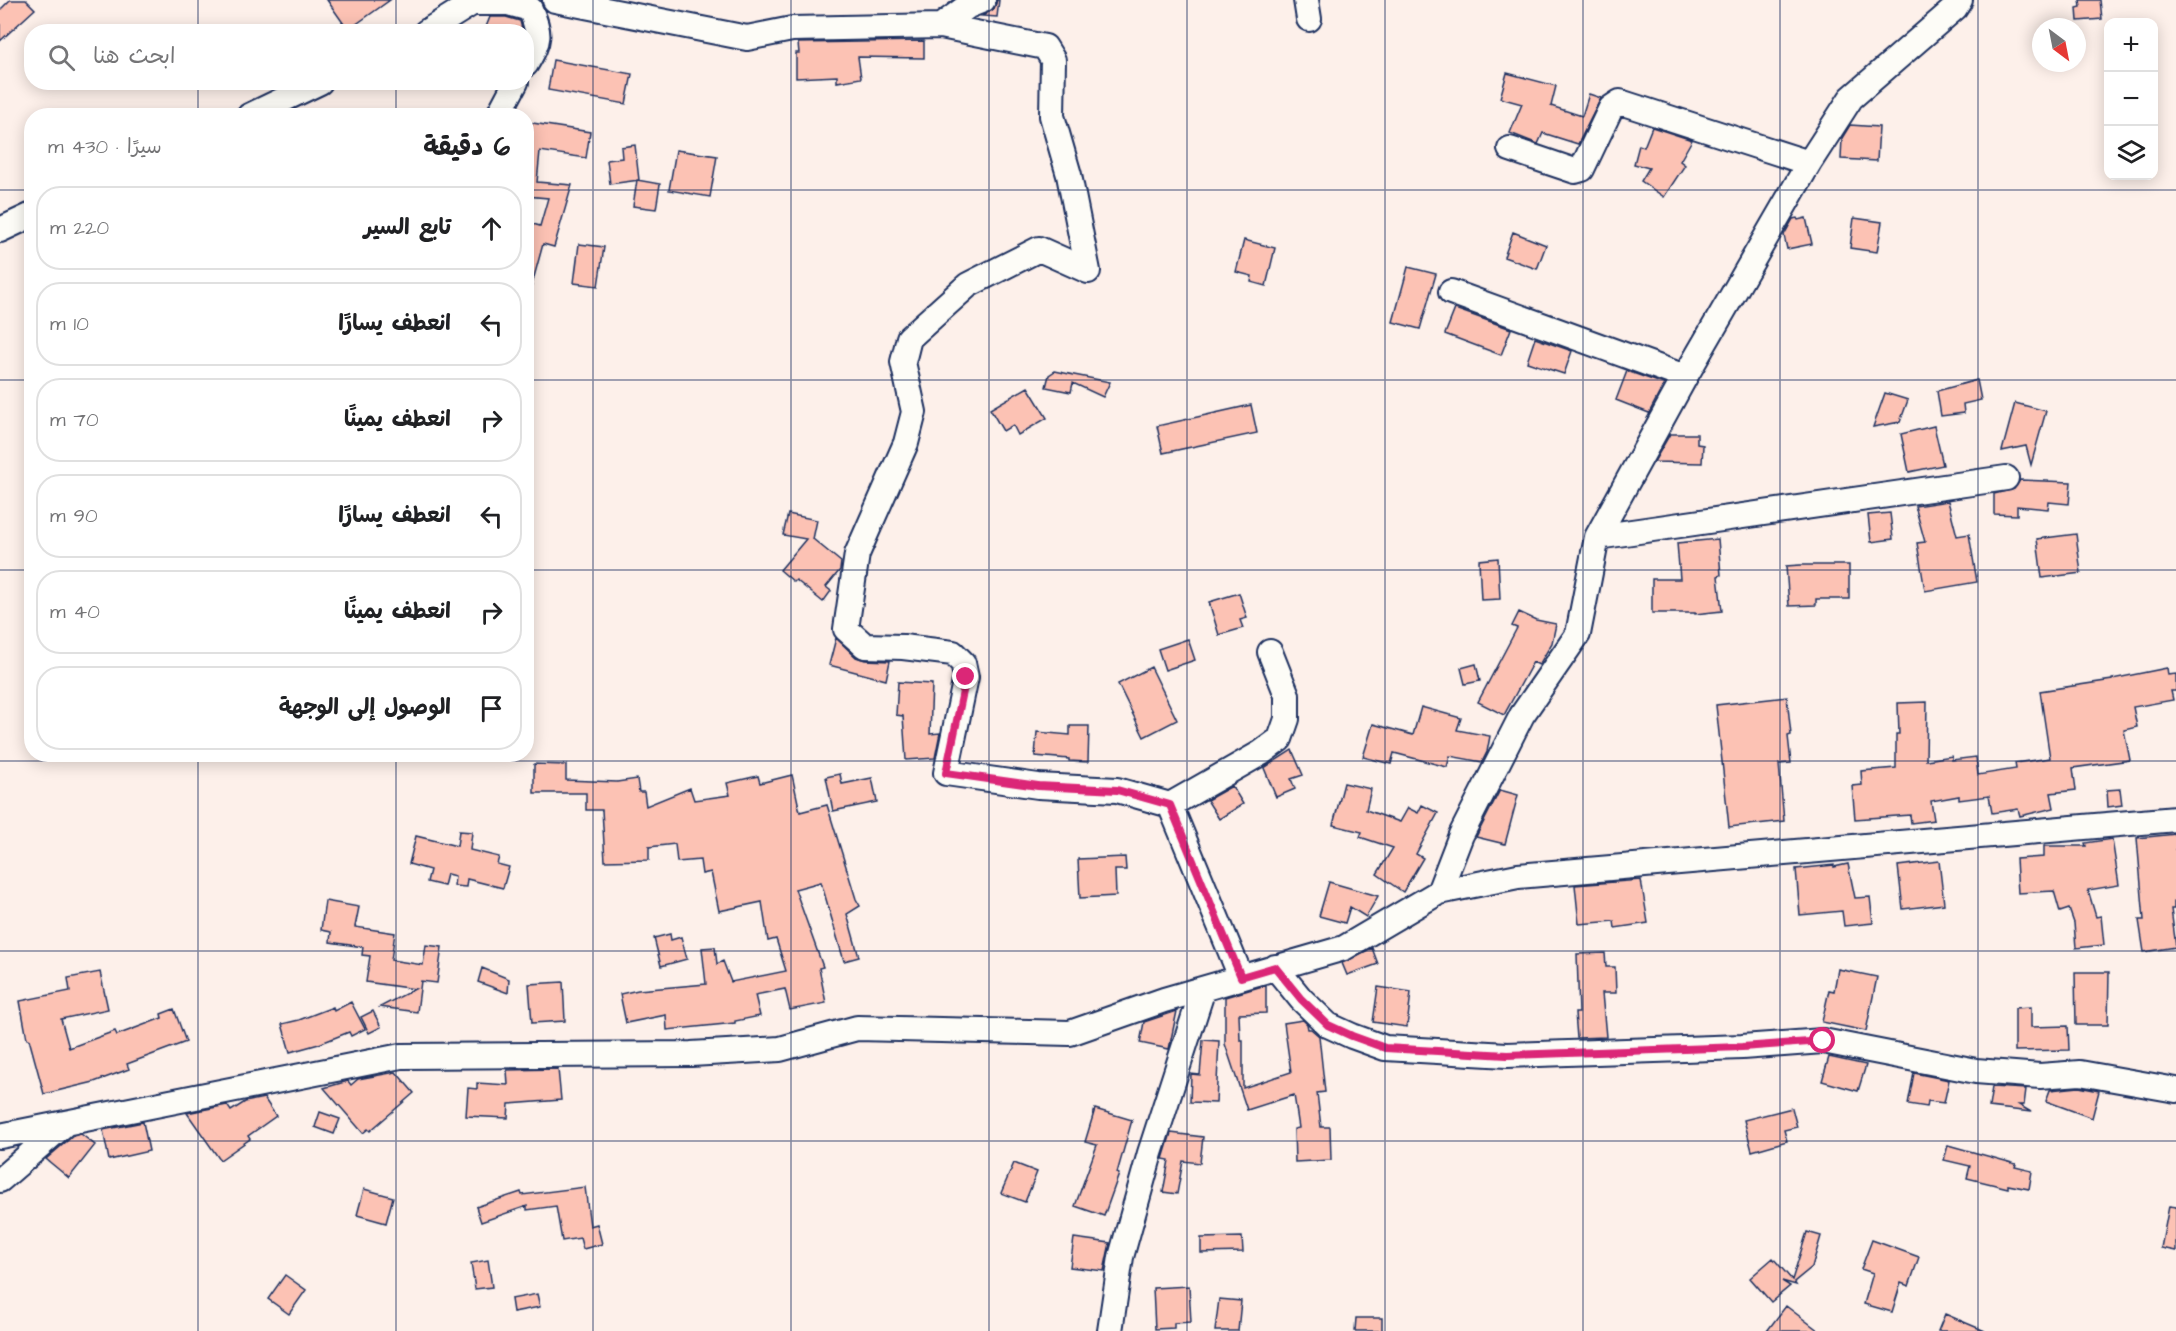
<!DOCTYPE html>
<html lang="ar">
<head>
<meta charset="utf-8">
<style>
  :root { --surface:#fff; --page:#f6f6f6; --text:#202124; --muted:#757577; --line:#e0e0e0 }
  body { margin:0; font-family:"Architects Daughter","Playpen Sans Arabic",sans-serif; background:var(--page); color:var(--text); direction:rtl }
  .controls { position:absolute; right:18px; top:18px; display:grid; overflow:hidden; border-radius:12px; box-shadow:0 3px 15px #0003 }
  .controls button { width:54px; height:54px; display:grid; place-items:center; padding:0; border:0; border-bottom:2px solid var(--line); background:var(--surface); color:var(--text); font:30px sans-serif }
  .compass { position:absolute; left:2032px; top:18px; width:54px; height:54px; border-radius:50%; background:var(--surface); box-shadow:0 3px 15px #0003; rotate:148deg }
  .stop { position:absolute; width:18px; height:18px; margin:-14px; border:4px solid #db2777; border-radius:50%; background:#fff }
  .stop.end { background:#db2777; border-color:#fff; box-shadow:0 2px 6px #0008 }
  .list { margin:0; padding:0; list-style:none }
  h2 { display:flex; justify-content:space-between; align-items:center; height:78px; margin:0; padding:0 24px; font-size:26px }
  h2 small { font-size:20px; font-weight:400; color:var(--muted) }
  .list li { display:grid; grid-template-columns:39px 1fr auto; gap:18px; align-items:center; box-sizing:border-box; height:84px; margin:0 12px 12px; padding:0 12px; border:2px solid var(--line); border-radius:24px }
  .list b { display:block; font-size:22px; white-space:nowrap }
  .list em { font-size:20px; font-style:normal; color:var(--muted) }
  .icon { flex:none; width:33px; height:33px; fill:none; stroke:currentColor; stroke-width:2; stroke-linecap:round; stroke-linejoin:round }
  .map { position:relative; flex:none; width:2176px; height:1331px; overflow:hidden; direction:ltr }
  .search { position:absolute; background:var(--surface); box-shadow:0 3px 15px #0003; left:24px; top:24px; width:510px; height:66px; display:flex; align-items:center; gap:15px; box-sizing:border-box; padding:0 21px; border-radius:24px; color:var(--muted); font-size:22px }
  .panel { position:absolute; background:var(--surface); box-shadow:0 3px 15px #0003; left:24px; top:108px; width:510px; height:654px; border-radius:24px; direction:rtl }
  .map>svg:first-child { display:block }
  .building { fill:#fcc2b4; stroke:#1b2f5e; stroke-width:1.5 }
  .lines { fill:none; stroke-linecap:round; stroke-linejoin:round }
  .minor-casing { stroke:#1b2f5e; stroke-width:28 }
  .minor { stroke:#fdfcf7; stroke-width:24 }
  .route { stroke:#db2777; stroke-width:8 }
  .grid { fill:none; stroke:#1b2f5e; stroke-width:1.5; stroke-opacity:0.55 }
</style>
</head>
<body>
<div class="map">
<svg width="2176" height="1331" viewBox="0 0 2176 1331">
  <rect width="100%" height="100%" fill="#fdf0ea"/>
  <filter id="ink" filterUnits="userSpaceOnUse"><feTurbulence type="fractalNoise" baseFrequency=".0167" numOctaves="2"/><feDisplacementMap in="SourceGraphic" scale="12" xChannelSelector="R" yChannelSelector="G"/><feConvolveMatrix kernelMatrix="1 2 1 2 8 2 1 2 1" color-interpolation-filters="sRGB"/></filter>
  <g filter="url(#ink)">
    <path class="building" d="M10,0H26L35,9L0,41V10Z
      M327,0H390L348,30Z
      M997,0H999L997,17L982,16L994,9Z
      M2080,0H2100L2102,19L2078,21L2077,8L2081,7Z
      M490,17H506L520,21L523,32H484Z
      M924,41V58L858,57L861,78L837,82V76L796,78V53H799L798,43Z
      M553,60L632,74L626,104L548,90Z
      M1507,73L1556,86L1551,106L1582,116L1589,94L1601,98L1578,144L1543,133L1538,144L1510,133L1522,104L1500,98Z
      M526,122L590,132L586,158L540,151L537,182L572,185L554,247L543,244L531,288H526V222L540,226L548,198L526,196Z
      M1850,125L1879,127L1877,161L1841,159L1842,138Z
      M1652,127L1692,140L1680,161L1685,165L1664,197L1641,181L1649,168L1634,164L1639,145L1644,147Z
      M635,145L639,180L610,184L607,160L622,158L621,147Z
      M676,150L717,156L710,197L669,190Z
      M637,180L660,184L656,209L633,206Z
      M1797,218L1798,220L1806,218L1812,244L1787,249L1784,235L1793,219Z
      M1854,218L1882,222L1877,252L1850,248Z
      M1513,232L1546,245L1537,269L1504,257Z
      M1244,240L1275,248L1266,286L1251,282L1252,276L1236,272Z
      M579,244L604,247L598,286L574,283Z
      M1408,267L1436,274L1420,329L1393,322Z
      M1455,309L1511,329L1501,355L1445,334Z
      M1535,338L1572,351L1564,374L1527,362Z
      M1055,371L1074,375L1110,382L1103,397L1073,383L1071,392L1046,387L1049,375Z
      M1627,371L1664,384L1649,413L1616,400Z
      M1977,380L1981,400L1963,404L1964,413L1941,416L1937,391Z
      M1028,387L1047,418L1018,435L1013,425L1003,431L990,409Z
      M1885,393L1908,400L1900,422L1873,427Z
      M2015,403L2046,411L2031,465L2026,446L2002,451Z
      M1251,405L1257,433L1163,453L1157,426Z
      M1934,426L1943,465L1909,472L1901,434Z
      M1670,434H1697V444L1703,445L1702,463L1654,462Z
      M2020,480L2071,482L2069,504L2049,502L2048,509L2017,506V515L1994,514V494L2014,489Z
      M1948,501L1957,536L1969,534L1977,582L1925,591L1917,543L1925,542L1915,506Z
      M1890,513L1893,539L1871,542L1868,515Z
      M788,514L817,520L813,539L841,562L840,570L826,587L831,591L823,602L796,580L794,582L780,570L806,539L783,535Z
      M2076,534L2081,573L2042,578L2037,539Z
      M1718,539L1721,575L1718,576L1722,611L1695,614V613H1652V579H1680L1677,543Z
      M1498,558L1500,599L1481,600L1479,560Z
      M1800,565H1849V599H1816V605L1789,606L1786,566Z
      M1239,593L1247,618L1240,620L1243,628L1219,635L1209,602Z
      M1519,612L1536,620L1556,624L1552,643L1539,665L1533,662L1504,715L1478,702L1517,628L1512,626Z
      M836,638L856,657L865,660L890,661L886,680L829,665Z
      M1188,639L1195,660L1165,670L1158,649Z
      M1476,664L1480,681L1465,684L1461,668Z
      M1151,667L1177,720L1144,737L1118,684Z
      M2167,668L2168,675L2176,674V691H2171L2173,700L2133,707L2137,727L2124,730L2130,760L2073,768L2076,790L2051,793L2054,808L2020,816L2018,809L1992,813L1989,796L1959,800V796L1931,801L1934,820L1911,823L1910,815L1855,819L1852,786L1862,785L1861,771L1896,768V734H1899L1898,703L1927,702L1926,760L1952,756V760L1976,757L1978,775L2016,769L2015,763L2050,758L2040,691L2112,680V679Z
      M898,682L932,684L930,734L940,733L935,758L906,760L903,716L896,715Z
      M1787,697L1791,735L1788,736L1791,763L1779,764L1784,821L1729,827L1716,705Z
      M1421,707L1461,718L1457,730L1490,736L1487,752L1482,762L1450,756L1447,767L1394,753L1391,764L1363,757L1373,724L1413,735Z
      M1070,726H1089L1088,762L1069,761V759L1035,756L1037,732L1070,735Z
      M1292,750L1303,775L1291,779L1295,789L1276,797L1264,768Z
      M534,764L566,765V780L617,782L637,779L639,792H644L646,806L690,788L694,800L730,795L727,783L758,776L760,783L792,775L800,812L827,805L856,899L860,906L847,914L859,957L844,961L821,882L795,889L823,967L819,968L826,1003L790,1010L785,989L755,995L760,1016L735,1021V1023L667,1030L666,1015L626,1023L620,994L638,990L706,984L702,948L715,947L717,964L723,961L731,982L786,971L776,939L768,941L762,902L719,911L711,872L702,874L700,860L677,862L675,844L649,847V860L605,861L602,810H586V793H534Z
      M840,774L842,784L872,778L877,802L833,811L826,777Z
      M1344,783L1371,789L1366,810L1400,822L1408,808L1418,813L1422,805L1438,813L1416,854L1423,858L1403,892L1377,874L1393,848L1360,837L1362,832L1333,825Z
      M1232,786L1243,804L1219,819L1207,800Z
      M2120,789L2122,805L2108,807L2107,790Z
      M1500,790L1518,795L1505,844L1476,837Z
      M459,831L472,832L470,850L499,857L497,864L509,867L503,888L467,879L466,887L454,886L455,876L447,874L444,886L427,882L430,870L409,864L416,836L457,846Z
      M2176,834V902H2174V909H2171L2176,947L2144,952L2139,920H2144L2137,838Z
      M2112,839L2119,885L2088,890L2096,917L2101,916L2104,945L2076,948L2074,923L2069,909L2060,912L2054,891L2018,893L2016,859L2044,857V846H2086L2085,843Z
      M1125,857L1126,870H1115L1116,896L1080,898L1078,859Z
      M1939,861L1944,904L1903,909L1898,866Z
      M1848,864L1855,898L1870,897L1873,923L1844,926L1842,911L1800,915L1796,869L1834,865V867Z
      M1641,880L1648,923L1615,928L1614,921L1579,924L1575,885Z
      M1329,882L1378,896L1366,917L1350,907L1345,923L1319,916Z
      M325,901L359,907L355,927L395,933L391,960L423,965L426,945L442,947L437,983L421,981L417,1012L380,1007L415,989L366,982L370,956L362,955L363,947L330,942L331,932L321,930Z
      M670,934L671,940L681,937L687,959L661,966L654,938Z
      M1372,948L1378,964L1347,975L1342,963Z
      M1605,953L1606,967H1615L1616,993H1602L1606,1037L1577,1038L1575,1013H1579L1577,954Z
      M482,968L509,979L508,993L478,982Z
      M1838,969L1877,977L1866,1031L1822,1022L1829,990L1834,991Z
      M100,972L108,1009L61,1019L69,1048L115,1031L117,1035L162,1018L161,1014L174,1009L186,1042L127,1064L129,1069L94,1082L44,1094L29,1039H27L20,1001L70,991L68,978Z
      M2075,972H2109L2108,1025H2076Z
      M563,982L565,1021L532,1023L529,984Z
      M1266,985V1013L1239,1014L1240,1040H1243V1088L1291,1072L1284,1023L1303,1020L1307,1024L1308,1029H1311L1319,1036L1325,1092L1317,1093L1321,1127H1330L1331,1160L1295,1162L1294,1129L1299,1128L1294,1095L1247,1110L1225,1044V997Z
      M1378,987L1411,992L1407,1027L1373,1022Z
      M351,1002L365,1029L351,1036L349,1032L319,1044L290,1052L282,1024L299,1020L333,1007L334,1011Z
      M2031,1007V1027L2068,1026L2069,1050L2015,1051V1008Z
      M373,1011L381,1027L369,1033L361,1017Z
      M1177,1011L1169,1049L1140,1043L1144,1022Z
      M1203,1040L1219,1041L1216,1103L1190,1102L1191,1074L1200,1075Z
      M1829,1057L1866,1065L1858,1091L1822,1081Z
      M558,1069L561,1100L509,1104L508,1118L466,1116L468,1088L477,1089V1083L508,1085L507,1070Z
      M396,1072L414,1093L370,1131L368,1129L363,1133L324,1088L348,1081L351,1085L358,1079Z
      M1914,1073L1949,1080L1944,1103L1928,1101L1927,1107L1908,1104Z
      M1992,1087L2026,1089L2024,1105H2019L2031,1112L1989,1107Z
      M2079,1087L2099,1091L2092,1118L2046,1101L2050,1090Z
      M264,1098L276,1116L248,1136L250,1139L220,1160L187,1113L227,1105L231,1111L245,1102Z
      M1792,1108L1797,1127L1784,1130L1787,1141L1752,1151L1744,1120Z
      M1095,1109L1132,1120L1117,1173L1119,1174L1104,1216L1075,1206L1097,1145L1085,1142Z
      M320,1112L340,1119L334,1134L315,1127Z
      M143,1122L149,1151L109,1160L103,1130Z
      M1171,1133L1203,1137L1200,1163L1183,1161L1177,1194L1163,1192L1169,1160L1163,1159Z
      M81,1134L95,1145L69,1178L46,1159L73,1136Z
      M1948,1145L2016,1164L2015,1167L2032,1171L2029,1189L2008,1185V1188L1967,1178L1970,1166L1944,1160Z
      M1014,1163L1037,1172L1025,1202L1001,1193Z
      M585,1187L590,1226L597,1224L602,1244L583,1249L580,1238L562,1241L556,1206L527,1210V1206L481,1222L476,1207L521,1192L522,1195Z
      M364,1189L393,1197L386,1223L357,1215Z
      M2169,1206L2176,1207V1251L2161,1248Z
      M1807,1232L1821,1236L1812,1267L1794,1282L1796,1285L1782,1281L1790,1286L1771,1302L1750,1278L1773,1258L1792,1280Z
      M1242,1237L1243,1252L1201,1253V1238Z
      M1074,1238L1110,1243L1104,1271L1070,1267Z
      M1872,1240L1919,1257L1909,1286L1901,1283L1892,1312L1864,1304L1873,1273L1861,1269Z
      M488,1260L492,1287L475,1289L471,1263Z
      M285,1275L306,1290L289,1314L268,1299Z
      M1189,1286L1191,1322L1174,1323V1328L1155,1329L1153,1288Z
      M537,1294L540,1307L513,1312L511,1299Z
      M1219,1299L1241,1301L1238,1331H1215Z
      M1786,1306L1819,1331H1767Z
      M1945,1314L1985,1331H1938Z
      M1356,1318H1382V1331H1355Z"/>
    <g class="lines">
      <g class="minor-casing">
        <path id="minor" d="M555,0L747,38L792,29L941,26L968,6L983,0
          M1306,0L1309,19
          M472,3H508L530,9C541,34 540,40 526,64
          M941,26L1045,47L1053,60L1052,116L1069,175L1088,271L1039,249L968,285L909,338L903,362L914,412L906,443L857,554L846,629L865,646L903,647L953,653L963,663L966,677L946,773L1038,786L1117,790L1170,805L1241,977
          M426,32L477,0
          M249,116L320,82
          M498,116L516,82
          M1510,149L1575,171L1582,169L1611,108L1620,102L1809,163
          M0,230L32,215
          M1451,292L1685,377
          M1597,537L2006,478
          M1170,805L1261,753L1280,739L1287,719V695L1270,652
          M1439,892L1461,835L1522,715L1578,634L1597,537L1685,377L1809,163L1851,98L1955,8L1960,0
          M1275,967L1301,999L1328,1025L1352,1036L1385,1048L1507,1055L1742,1047L1823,1041L1976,1071L2040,1076L2080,1073L2176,1090
          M0,1136L401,1056L691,1054L780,1049L857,1028L1070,1033L1164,1000L1344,948L1439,892L1518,876L2176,819
          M0,1180L66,1123
          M1110,1331L1121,1257L1150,1153L1203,989"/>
      </g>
      <use href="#minor" class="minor"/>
    </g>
  </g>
  <g class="lines" filter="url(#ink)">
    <path class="route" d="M966,677L946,773L1038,786L1117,790L1170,805L1241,977L1275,967L1301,999L1328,1025L1352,1036L1385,1048L1507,1055L1742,1047L1823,1041"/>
  </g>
  <path class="grid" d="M198,0V32M396,0V32M593,0V1331M791,0V1331M989,0V1331M1187,0V1331M1385,0V1331M1583,0V1331M1780,0V1331M1978,0V1331M198,82V116M396,82V116M0,190H32M526,190H2176M0,380H32M526,380H2176M0,570H32M526,570H2176M198,754V1331M396,754V1331M0,761H2176M0,951H2176M0,1141H2176"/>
</svg>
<div class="controls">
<button>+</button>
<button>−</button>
<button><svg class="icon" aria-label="layers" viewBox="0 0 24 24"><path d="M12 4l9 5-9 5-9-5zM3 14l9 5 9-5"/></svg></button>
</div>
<svg class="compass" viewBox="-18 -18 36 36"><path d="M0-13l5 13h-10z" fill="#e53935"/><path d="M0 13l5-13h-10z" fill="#757577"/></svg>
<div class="stop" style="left:1823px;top:1041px"></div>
<div class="stop end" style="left:966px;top:677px"></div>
<div class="search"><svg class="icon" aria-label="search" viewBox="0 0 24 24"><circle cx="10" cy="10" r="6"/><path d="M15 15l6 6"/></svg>ابحث هنا</div>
<section class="panel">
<h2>6 دقيقة<small>سيرًا · 430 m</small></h2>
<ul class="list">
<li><svg class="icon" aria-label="ahead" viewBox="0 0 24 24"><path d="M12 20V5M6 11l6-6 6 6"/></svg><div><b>تابع السير</b></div><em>220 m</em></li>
<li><svg class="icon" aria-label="left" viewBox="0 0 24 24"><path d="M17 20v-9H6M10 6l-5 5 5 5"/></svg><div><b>انعطف يسارًا</b></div><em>10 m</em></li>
<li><svg class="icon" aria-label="right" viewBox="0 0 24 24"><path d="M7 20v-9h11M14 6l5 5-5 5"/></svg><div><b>انعطف يمينًا</b></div><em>70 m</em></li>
<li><svg class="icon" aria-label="left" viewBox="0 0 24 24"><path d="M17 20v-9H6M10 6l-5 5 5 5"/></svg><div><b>انعطف يسارًا</b></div><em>90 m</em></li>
<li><svg class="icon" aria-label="right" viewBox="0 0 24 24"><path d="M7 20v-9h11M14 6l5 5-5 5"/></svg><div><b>انعطف يمينًا</b></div><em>40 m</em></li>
<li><svg class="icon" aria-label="arrive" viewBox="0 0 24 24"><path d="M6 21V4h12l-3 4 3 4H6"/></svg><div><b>الوصول إلى الوجهة</b></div></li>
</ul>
</section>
</div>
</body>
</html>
